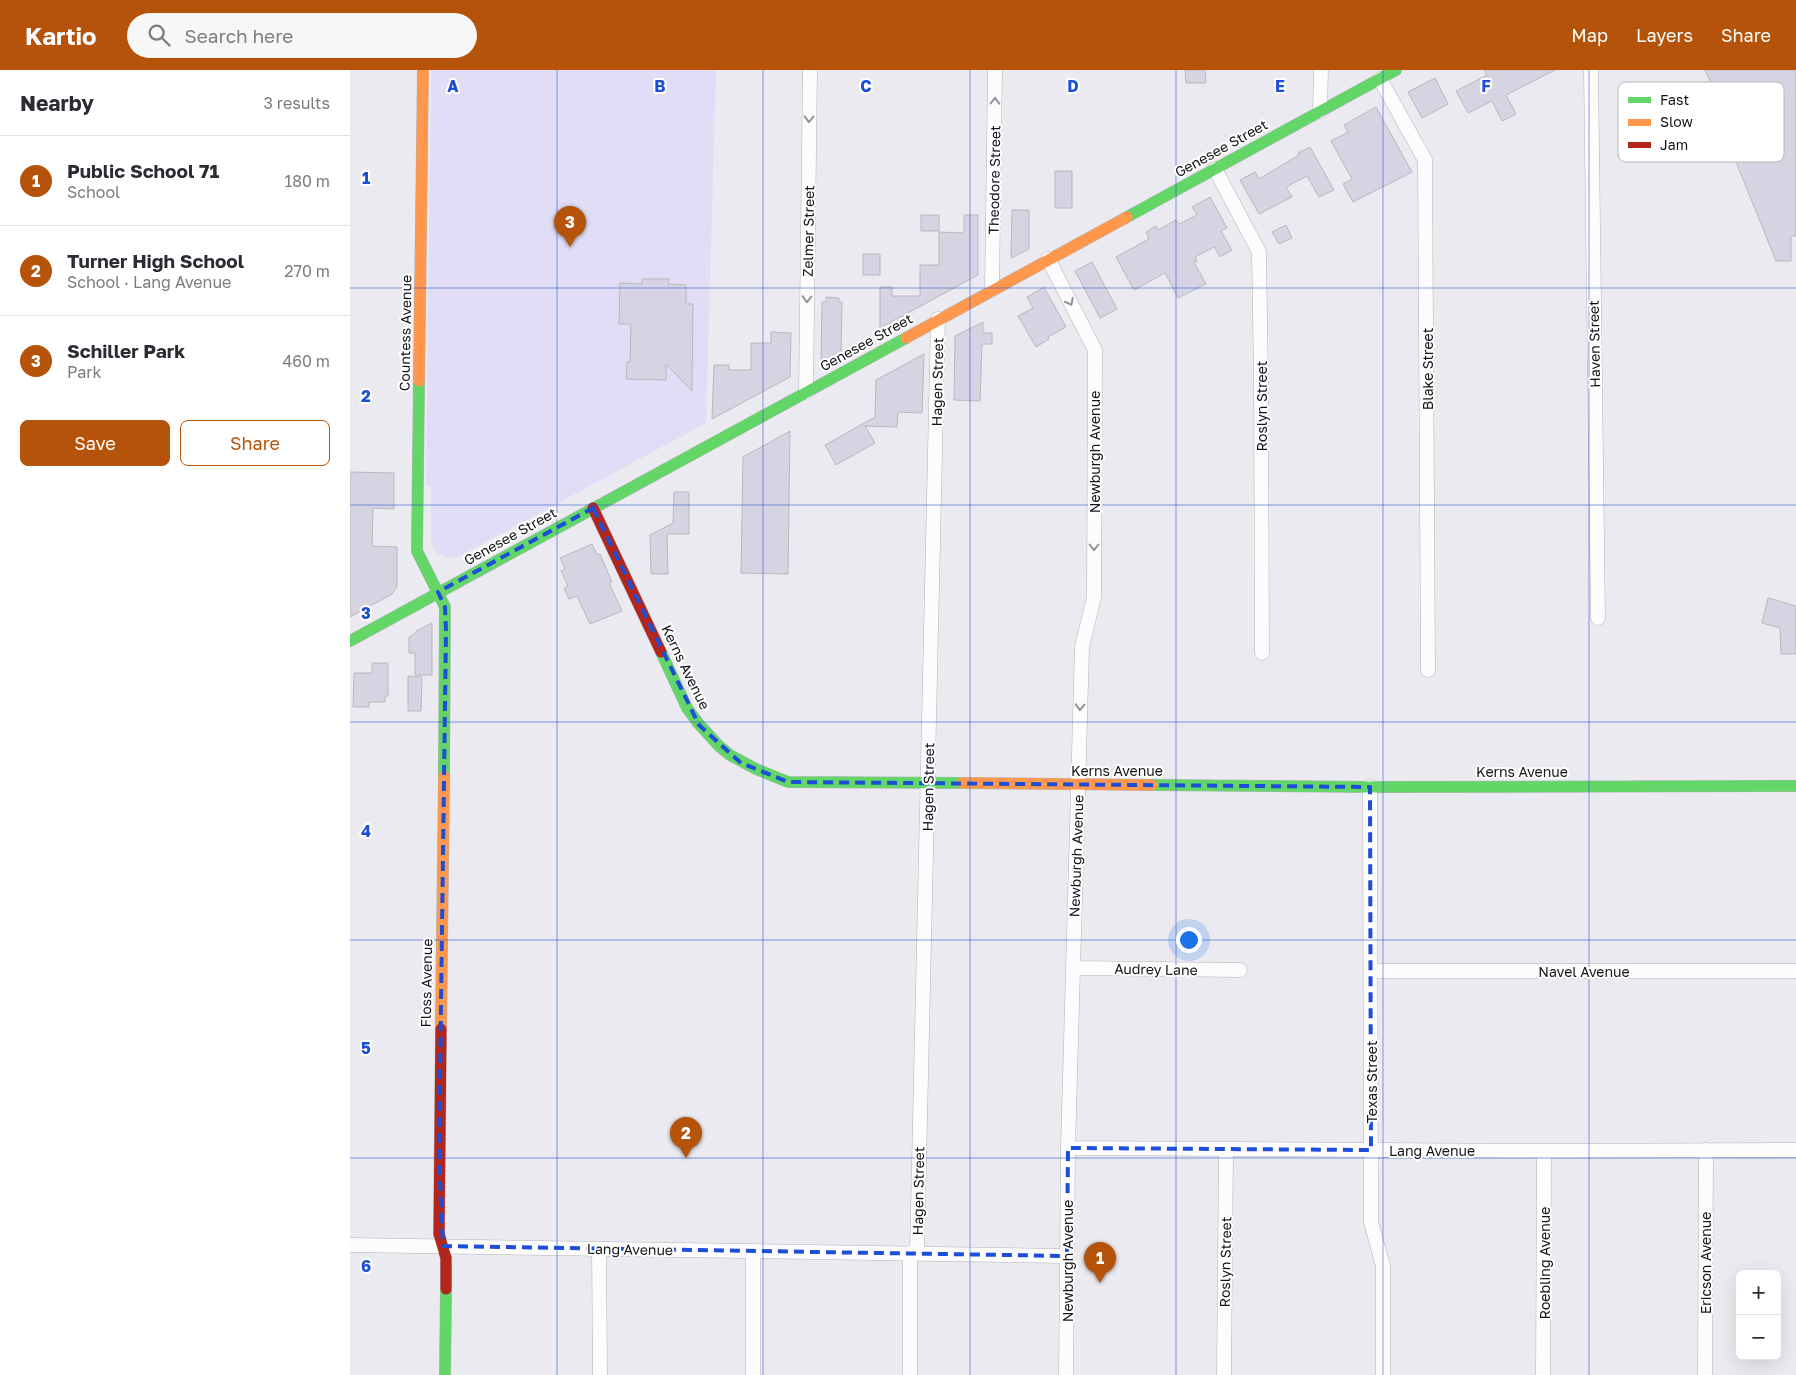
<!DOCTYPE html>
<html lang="en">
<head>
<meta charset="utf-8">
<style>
  :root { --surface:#fff; --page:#f7f7f7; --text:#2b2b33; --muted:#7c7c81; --line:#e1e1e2; --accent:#b45309 }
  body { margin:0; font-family:"Golos Text",sans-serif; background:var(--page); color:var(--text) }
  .controls { position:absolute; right:15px; bottom:15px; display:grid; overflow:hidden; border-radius:8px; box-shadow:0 5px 20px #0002 }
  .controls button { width:45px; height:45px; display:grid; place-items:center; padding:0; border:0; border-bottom:1px solid var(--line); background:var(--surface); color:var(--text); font:25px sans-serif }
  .you { position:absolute; left:838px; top:869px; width:18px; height:18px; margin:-12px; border:4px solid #fff; border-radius:50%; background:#1a73e8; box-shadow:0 0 0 8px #1a73e833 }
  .badge { display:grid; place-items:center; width:32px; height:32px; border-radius:50%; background:var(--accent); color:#fff; font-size:16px; font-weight:700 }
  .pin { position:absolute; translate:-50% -41px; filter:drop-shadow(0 1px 2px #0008) }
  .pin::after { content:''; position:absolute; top:26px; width:18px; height:15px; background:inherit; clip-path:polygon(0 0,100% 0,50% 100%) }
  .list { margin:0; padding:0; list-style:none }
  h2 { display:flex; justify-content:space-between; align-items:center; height:65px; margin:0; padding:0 20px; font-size:21px }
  h2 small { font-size:16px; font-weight:400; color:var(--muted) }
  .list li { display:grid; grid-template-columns:32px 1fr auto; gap:15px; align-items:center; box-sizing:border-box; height:90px; padding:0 20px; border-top:1px solid var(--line) }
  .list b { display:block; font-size:19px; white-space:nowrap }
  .list p { margin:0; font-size:16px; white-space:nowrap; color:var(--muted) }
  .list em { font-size:16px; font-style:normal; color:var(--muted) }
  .actions { display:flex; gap:10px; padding:15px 20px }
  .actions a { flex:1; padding:11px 0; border:1px solid var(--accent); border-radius:8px; text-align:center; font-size:18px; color:var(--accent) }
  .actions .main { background:var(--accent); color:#fff }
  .icon { flex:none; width:28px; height:28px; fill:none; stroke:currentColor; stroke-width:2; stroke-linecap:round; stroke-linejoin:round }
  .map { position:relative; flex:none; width:1446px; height:1305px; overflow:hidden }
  header { display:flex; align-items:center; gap:30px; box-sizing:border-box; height:70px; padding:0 25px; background:var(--accent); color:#fff }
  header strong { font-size:24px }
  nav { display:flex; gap:28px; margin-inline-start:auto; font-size:18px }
  .search { width:350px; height:45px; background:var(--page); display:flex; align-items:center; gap:12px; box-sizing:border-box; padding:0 18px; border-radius:28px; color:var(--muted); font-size:19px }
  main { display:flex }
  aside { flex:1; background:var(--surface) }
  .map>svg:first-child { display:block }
  .green { fill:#e1ddf6 }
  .building { fill:#d6d4e2; stroke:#b8b8bd }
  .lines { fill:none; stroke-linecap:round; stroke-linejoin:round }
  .street-casing { stroke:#b4b3b8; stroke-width:15 }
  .fast-casing { stroke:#b4b3b8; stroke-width:12 }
  .slow-casing { stroke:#b4b3b8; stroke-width:12 }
  .jam-casing { stroke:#b4b3b8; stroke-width:12 }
  .street { stroke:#fcfcfd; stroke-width:14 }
  .fast { stroke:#63d668; stroke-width:11 }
  .slow { stroke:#ff974d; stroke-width:11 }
  .jam { stroke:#b3261e; stroke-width:11 }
  .oneway { stroke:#949396 }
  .marked { fill:none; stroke:#1d4ed8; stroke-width:4; stroke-dasharray:10 6; stroke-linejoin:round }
  .grid { fill:none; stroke:#1d4ed8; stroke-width:1; stroke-opacity:0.55 }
  .labels { text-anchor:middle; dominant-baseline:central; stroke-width:4; stroke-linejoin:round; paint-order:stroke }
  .street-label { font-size:14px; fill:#141318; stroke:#fff }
  .key { fill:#fff; stroke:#b8b8ba; stroke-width:1 }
  .key-label { font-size:14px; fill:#141318 }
  .grid-label { font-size:16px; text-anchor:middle; font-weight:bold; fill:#1d4ed8; stroke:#fff; stroke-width:4; stroke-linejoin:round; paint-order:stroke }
</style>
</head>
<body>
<header>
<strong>Kartio</strong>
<div class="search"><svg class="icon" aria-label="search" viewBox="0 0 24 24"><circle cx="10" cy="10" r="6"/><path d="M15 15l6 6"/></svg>Search here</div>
<nav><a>Map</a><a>Layers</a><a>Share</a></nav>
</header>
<main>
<aside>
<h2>Nearby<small>3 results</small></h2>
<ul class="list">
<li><span class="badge">1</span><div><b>Public School 71</b><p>School</p></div><em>180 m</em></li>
<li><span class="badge">2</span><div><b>Turner High School</b><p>School · Lang Avenue</p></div><em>270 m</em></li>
<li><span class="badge">3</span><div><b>Schiller Park</b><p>Park</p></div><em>460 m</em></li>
</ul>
<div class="actions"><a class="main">Save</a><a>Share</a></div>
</aside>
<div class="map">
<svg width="1446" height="1305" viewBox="0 0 1446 1305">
  <rect width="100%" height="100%" fill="#eaeaf0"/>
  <path class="green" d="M81,0H366L356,353L112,485C99,491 87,487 81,474V416L76,415Z"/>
  <path class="building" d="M835,0H855L856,13H836Z
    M1134,0H1205L1156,25L1166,44L1152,51L1142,31L1118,43L1106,21L1137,5Z
    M1355,0H1446V166H1441V191H1426L1355,15H1362Z
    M1085,8L1098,34L1072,48L1058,22Z
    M1026,37L1062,102L1003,132L993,114L1002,109L981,71L998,62L994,55Z
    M960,77L984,120L969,127L957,106L936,117L942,127L909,144L890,110L905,102L909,109L949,85L948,83Z
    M705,101H722V138H705Z
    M860,127L877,158L871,161L882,180L870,187L864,177L845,187L847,191L844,192L856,214L828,228L815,203L784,220L766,187L799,169L796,162L806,156L808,160L826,150L829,154L847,145L842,137Z
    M662,140H679V179L661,188Z
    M571,145H589V161H571Z
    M614,145H628V205L530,258V217H542V226H570V195H589V162L614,163Z
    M936,155L942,168L929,174L922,162Z
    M513,184H530V205H513Z
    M742,192L767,239L750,248L725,201Z
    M292,209H319L318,214L336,215V234H343L342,321L316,294V310L276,309L277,292H280L281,254H269L270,213L292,214Z
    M694,217L716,257L698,267L699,269L686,277L668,246L683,238L677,227Z
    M476,227L489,228V232H492L491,284L471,294L472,232H476Z
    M633,252V263H642V274H632L630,331L604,330L605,266Z
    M421,262L441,263L440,307L362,349L364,295H379V300H401V273H421Z
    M574,284L572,343L548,342L547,357L515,356L525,373L486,395L475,375L525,347L526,310Z
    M440,361L438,504L391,503L393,387Z
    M0,402L44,403V439L23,438L22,476L47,477V517L42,524L0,547Z
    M324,422H339V464H317L318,504H301L300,465L323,453Z
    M242,474L247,485L250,484L262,512L259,513L272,541L240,554L227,526L219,529L214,518L218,516L211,501L215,499L210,488Z
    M1418,528L1446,536V584H1431L1430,558L1412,553Z
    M82,553V605H65V583H59V567L66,563V561Z
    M22,593H38V626H35V632H19V637H3L4,603H22Z
    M58,606L72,607L71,641H58Z"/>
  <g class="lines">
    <g class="street-casing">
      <path id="street" d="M1241,0L1248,548
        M1030,9L1075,90L1078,600
        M970,41L971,0
        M865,99L909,182L911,309L912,583
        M698,189L745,280L744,527L732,577L718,1078L716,1305
        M642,220L645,0
        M456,322L460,0
        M1020,717L1021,1152L1033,1196V1305
        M723,898L890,900
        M1021,901H1446
        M718,1078L1194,1081L1446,1080
        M0,1175L717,1186
        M249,1179L250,1305
        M403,1181V1305
        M567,1184L588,249
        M560,1305V1183
        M874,1305L876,1080
        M1193,1305L1194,1081
        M1355,1305L1356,1080"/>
    </g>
    <g class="fast-casing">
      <path id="fast" d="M777,147L1046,0
        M69,311L67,481L95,537L94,706
        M0,571L556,268
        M311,582L337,638L348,653L369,676L380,685L406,699L438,712L612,713
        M802,715L1020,717L1446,716
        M95,1305L96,1219"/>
    </g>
    <g class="slow-casing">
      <path id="slow" d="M556,268L777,147
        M69,311L73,0
        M612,713L802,715
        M91,959L94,706"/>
    </g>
    <g class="jam-casing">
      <path id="jam" d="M243,438L311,582
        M91,959L89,1164L96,1188V1219"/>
    </g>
    <use href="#street" class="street"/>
    <use href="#fast" class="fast"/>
    <use href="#slow" class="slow"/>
    <use href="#jam" class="jam"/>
  </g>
  <defs><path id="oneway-chevron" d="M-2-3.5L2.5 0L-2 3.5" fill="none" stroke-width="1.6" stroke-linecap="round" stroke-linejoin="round" transform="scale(1.25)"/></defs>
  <g class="oneway">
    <use href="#oneway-chevron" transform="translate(645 31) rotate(-89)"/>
    <use href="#oneway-chevron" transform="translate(459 49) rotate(91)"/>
    <use href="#oneway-chevron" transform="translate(457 229) rotate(91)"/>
    <use href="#oneway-chevron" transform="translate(720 232) rotate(63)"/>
    <use href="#oneway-chevron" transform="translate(744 477) rotate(90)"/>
    <use href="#oneway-chevron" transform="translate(730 637) rotate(92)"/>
  </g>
  <path class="marked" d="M243,438L349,655L391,693L438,712L1020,717L1021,1080L718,1078L717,1186L93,1176L89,1085L96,560L95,537L88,522Z"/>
  <path class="grid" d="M207,0V1305M413,0V1305M620,0V1305M826,0V1305M1033,0V1305M1239,0V1305M0,218H1446M0,435H1446M0,652H1446M0,870H1446M0,1088H1446"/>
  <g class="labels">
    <g class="street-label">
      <text transform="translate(871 78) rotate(-29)">Genesee Street</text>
      <text transform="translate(644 110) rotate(-89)">Theodore Street</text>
      <text transform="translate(458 161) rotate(-89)">Zelmer Street</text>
      <text transform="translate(55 263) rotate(-89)">Countess Avenue</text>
      <text transform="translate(516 272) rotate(-29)">Genesee Street</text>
      <text transform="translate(1244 274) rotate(-91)">Haven Street</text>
      <text transform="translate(1077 299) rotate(-90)">Blake Street</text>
      <text transform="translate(587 312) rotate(-89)">Hagen Street</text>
      <text transform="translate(911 336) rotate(-90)">Roslyn Street</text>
      <text transform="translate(744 382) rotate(-90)">Newburgh Avenue</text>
      <text transform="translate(160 466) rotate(-29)">Genesee Street</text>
      <text transform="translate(336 597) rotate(64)">Kerns Avenue</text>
      <text x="767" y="700">Kerns Avenue</text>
      <text x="1172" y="701">Kerns Avenue</text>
      <text transform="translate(578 717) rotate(-89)">Hagen Street</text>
      <text transform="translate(726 786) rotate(-88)">Newburgh Avenue</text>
      <text transform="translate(806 899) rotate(1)">Audrey Lane</text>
      <text x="1234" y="901">Navel Avenue</text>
      <text transform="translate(76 913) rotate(-89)">Floss Avenue</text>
      <text transform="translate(1021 1012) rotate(-90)">Texas Street</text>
      <text x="1082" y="1080">Lang Avenue</text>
      <text transform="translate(568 1121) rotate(-89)">Hagen Street</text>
      <text transform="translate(280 1179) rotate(1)">Lang Avenue</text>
      <text transform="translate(717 1191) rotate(-90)">Newburgh Avenue</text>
      <text transform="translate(875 1192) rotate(-89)">Roslyn Street</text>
      <text transform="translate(1194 1193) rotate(-90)">Roebling Avenue</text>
      <text transform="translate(1355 1193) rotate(-90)">Ericson Avenue</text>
    </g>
  </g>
  <rect x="1268" y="12" width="166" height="80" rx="8" class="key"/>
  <rect x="1278" y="27" width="23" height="6" fill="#63d668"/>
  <rect x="1278" y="49" width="23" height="7" fill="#ff974d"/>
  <rect x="1278" y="72" width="23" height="6" fill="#b3261e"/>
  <g class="key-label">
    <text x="1310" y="35">Fast</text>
    <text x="1310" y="57">Slow</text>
    <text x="1310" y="80">Jam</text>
  </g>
  <g class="grid-label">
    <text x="103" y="22">A</text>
    <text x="310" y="22">B</text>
    <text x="516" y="22">C</text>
    <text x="723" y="22">D</text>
    <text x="930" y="22">E</text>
    <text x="1136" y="22">F</text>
    <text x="16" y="114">1</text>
    <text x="16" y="332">2</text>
    <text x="16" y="549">3</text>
    <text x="16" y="767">4</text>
    <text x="16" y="984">5</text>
    <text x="16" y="1202">6</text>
  </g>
</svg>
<div class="controls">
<button>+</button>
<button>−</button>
</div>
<div class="you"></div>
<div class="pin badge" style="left:750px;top:1213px">1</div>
<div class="pin badge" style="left:336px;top:1088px">2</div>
<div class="pin badge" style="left:220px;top:177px">3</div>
</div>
</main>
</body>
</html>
